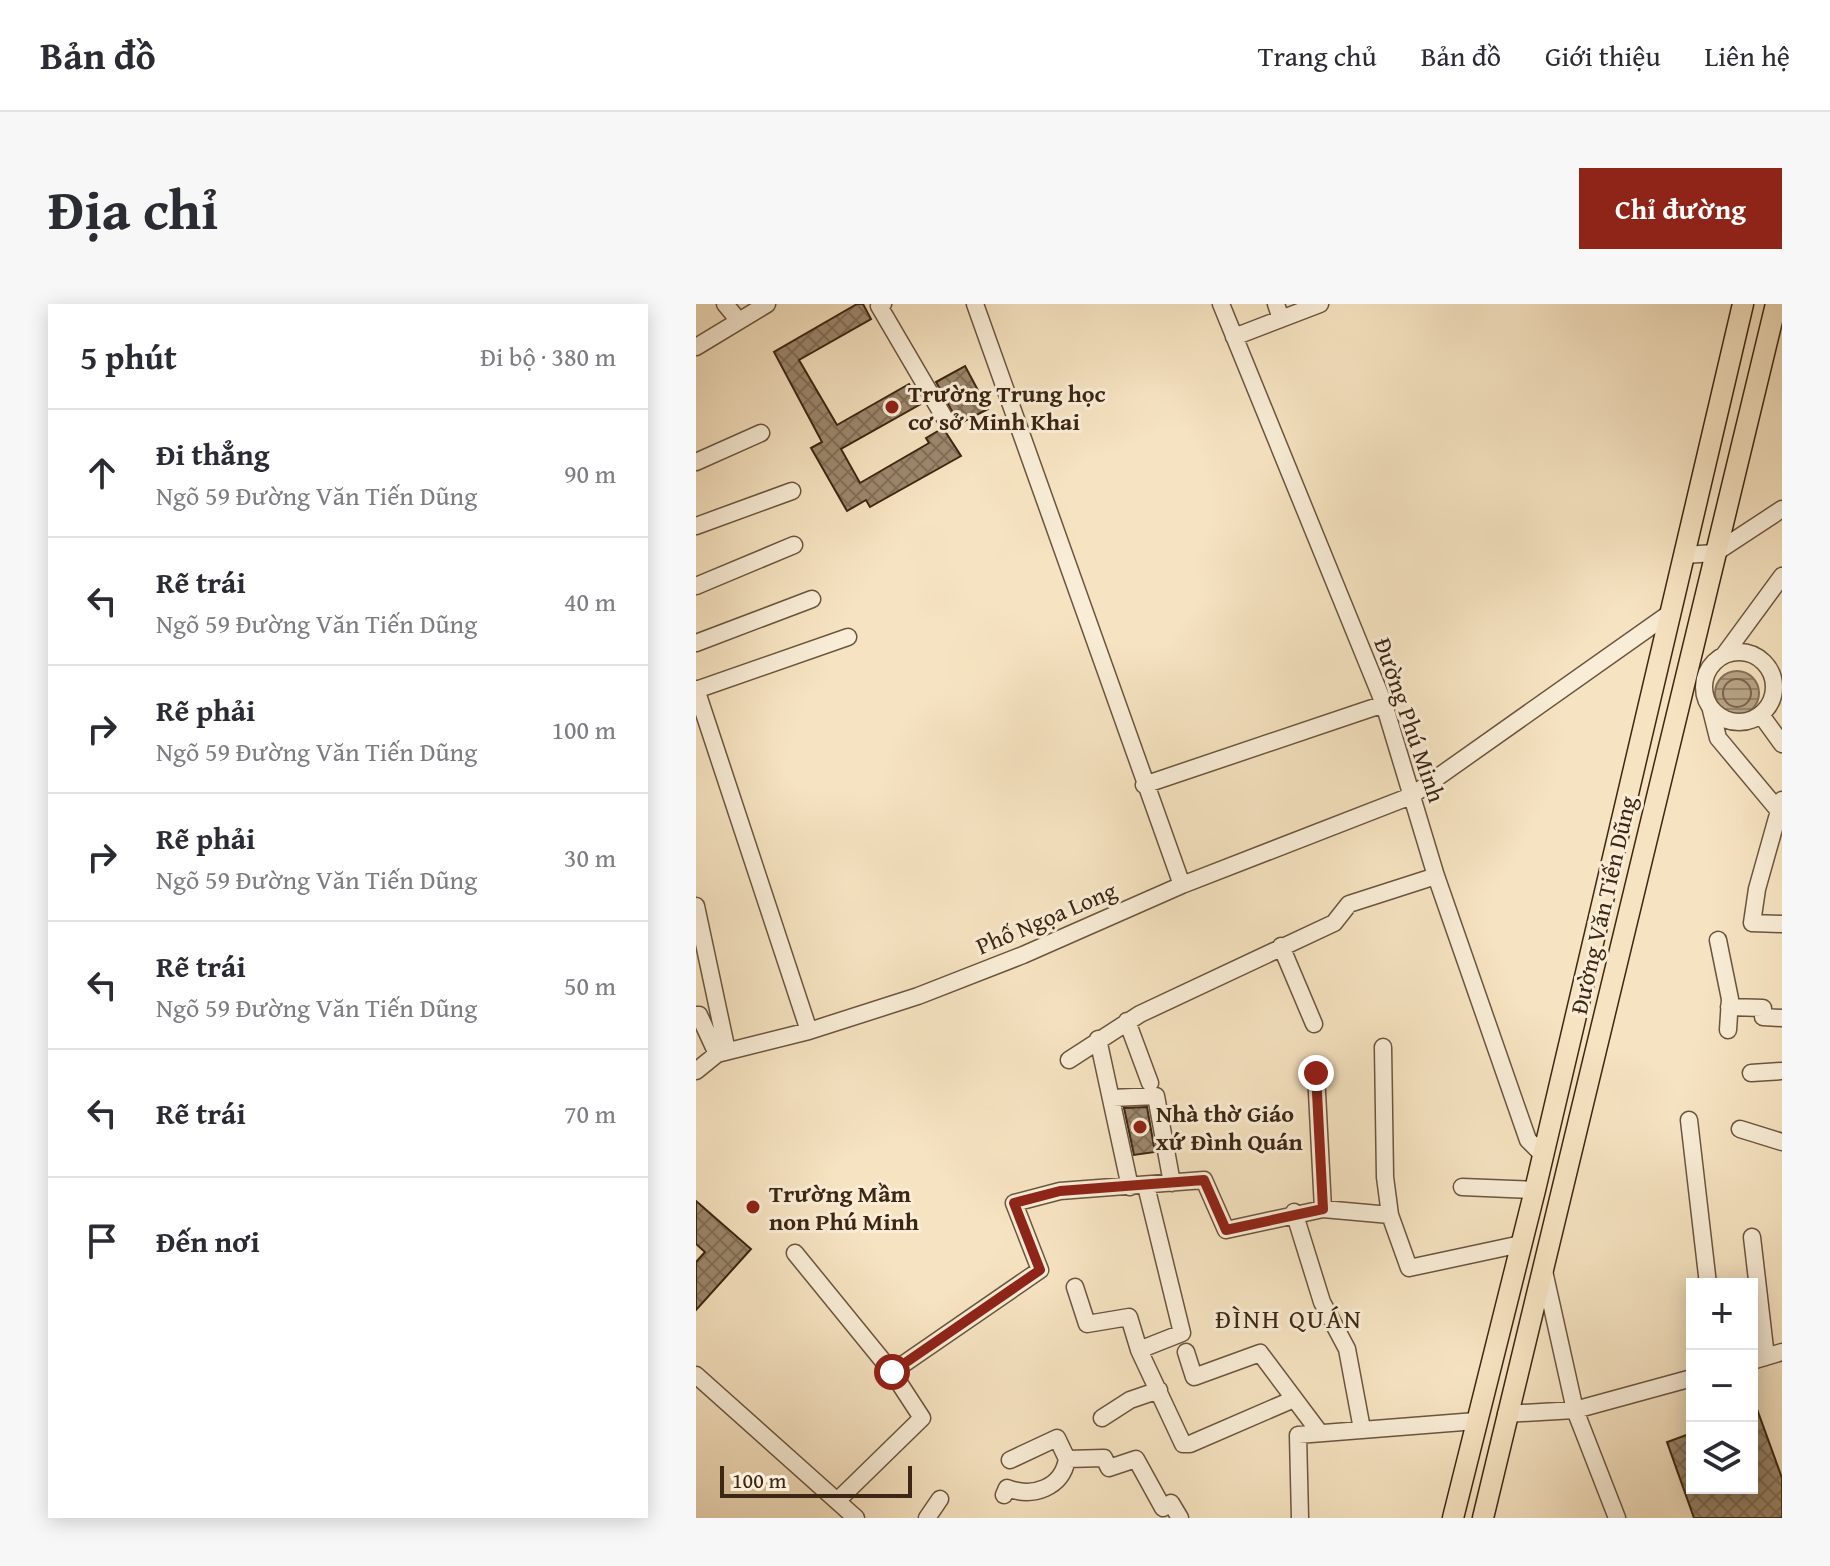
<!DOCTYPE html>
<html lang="vi">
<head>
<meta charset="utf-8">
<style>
  :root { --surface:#fff; --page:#f7f7f7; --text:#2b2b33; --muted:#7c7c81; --line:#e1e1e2; --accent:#8f2418 }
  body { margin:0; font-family:"Gentium Book Plus",serif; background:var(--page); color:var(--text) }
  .controls { position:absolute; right:24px; bottom:24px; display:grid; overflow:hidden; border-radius:0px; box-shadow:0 4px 20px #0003 }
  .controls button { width:72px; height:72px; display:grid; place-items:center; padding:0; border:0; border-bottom:2px solid var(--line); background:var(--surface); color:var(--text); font:40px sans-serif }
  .scale { position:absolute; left:24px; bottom:20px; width:192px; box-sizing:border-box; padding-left:8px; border:4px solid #3d2613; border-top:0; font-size:22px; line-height:28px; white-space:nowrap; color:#3d2613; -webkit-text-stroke:6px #f9edd7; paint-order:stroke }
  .stop { position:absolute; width:24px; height:24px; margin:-18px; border:6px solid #8f2418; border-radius:50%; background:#fff }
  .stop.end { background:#8f2418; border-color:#fff; box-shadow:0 2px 8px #0008 }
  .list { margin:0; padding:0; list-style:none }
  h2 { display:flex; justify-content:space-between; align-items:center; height:104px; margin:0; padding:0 32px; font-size:34px }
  h2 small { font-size:26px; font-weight:400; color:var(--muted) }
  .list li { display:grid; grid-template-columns:52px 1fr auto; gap:24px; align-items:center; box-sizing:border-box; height:128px; padding:0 32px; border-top:2px solid var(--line) }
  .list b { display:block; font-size:30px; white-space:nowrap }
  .list p { margin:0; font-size:26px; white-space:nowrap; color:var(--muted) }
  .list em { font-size:26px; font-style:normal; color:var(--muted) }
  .icon { flex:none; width:44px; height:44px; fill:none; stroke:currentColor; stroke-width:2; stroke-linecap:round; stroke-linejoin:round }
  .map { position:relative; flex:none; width:1086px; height:1214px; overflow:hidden; border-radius:0px }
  header { display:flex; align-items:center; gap:48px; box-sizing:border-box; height:112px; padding:0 40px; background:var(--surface); border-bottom:2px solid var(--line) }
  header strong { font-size:38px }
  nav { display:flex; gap:44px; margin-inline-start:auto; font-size:28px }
  .intro { display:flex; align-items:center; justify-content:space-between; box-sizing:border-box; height:192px; padding:0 48px }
  h1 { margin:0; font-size:56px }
  .button { padding:20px 36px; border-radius:0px; background:var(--accent); color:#fff; font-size:28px; font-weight:700 }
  main { display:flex; gap:48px; padding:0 48px }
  aside { flex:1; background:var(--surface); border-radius:0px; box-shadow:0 4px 20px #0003 }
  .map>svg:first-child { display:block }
  .water { fill:url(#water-rules); stroke:#867158; stroke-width:2 }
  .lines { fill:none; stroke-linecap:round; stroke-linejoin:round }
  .shore { stroke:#7a644c; stroke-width:2 }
  .building { fill:url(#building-cross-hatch); stroke:#3d2613; stroke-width:2 }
  .minor-casing { stroke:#6b553e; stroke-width:19 }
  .major-casing { stroke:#3d2613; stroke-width:23 }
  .minor { stroke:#f9edd7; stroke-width:16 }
  .major { stroke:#f6e3c1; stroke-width:20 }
  .route { stroke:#8f2418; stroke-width:10 }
  .poi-dot { fill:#8f2418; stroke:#f9edd7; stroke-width:3 }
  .labels { text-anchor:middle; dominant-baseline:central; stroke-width:6; stroke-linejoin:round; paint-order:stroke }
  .poi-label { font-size:24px; font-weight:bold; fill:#3d2613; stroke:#f9edd7; text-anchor:start }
  .street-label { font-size:24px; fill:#3d2613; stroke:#f9edd7 }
  .neighbourhood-label { font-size:26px; letter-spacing:2px; fill:#3d2613; stroke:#f9edd7 }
</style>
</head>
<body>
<header>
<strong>Bản đồ</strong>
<nav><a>Trang chủ</a><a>Bản đồ</a><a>Giới thiệu</a><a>Liên hệ</a></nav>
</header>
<div class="intro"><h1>Địa chỉ</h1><a class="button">Chỉ đường</a></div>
<main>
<aside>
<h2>5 phút<small>Đi bộ · 380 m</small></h2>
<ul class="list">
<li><svg class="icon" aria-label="ahead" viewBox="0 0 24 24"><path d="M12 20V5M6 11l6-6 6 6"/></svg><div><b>Đi thẳng</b><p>Ngõ 59 Đường Văn Tiến Dũng</p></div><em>90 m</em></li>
<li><svg class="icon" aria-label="left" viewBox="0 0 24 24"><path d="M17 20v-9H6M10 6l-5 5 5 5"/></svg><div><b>Rẽ trái</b><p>Ngõ 59 Đường Văn Tiến Dũng</p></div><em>40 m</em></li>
<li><svg class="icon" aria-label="right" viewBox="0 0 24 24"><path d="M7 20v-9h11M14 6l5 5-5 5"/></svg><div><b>Rẽ phải</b><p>Ngõ 59 Đường Văn Tiến Dũng</p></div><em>100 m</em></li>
<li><svg class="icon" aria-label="right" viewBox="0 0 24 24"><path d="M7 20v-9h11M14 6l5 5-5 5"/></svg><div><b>Rẽ phải</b><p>Ngõ 59 Đường Văn Tiến Dũng</p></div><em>30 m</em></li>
<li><svg class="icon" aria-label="left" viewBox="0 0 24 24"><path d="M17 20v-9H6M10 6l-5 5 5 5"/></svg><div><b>Rẽ trái</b><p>Ngõ 59 Đường Văn Tiến Dũng</p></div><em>50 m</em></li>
<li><svg class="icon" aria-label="left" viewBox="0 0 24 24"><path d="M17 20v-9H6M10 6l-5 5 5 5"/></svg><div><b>Rẽ trái</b></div><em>70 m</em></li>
<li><svg class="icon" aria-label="arrive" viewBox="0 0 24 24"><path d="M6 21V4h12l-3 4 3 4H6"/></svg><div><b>Đến nơi</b></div></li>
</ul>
</aside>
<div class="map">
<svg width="1086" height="1214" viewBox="0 0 1086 1214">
  <defs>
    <pattern id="water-rules" width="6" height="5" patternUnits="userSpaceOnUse" patternTransform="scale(2)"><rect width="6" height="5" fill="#b7a386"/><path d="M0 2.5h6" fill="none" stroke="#96856c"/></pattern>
    <pattern id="building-cross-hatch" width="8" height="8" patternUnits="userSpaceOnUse" patternTransform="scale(2)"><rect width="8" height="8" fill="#9d886d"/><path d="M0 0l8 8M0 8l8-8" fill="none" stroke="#816f58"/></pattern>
  </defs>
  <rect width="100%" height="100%" fill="#f6e3c1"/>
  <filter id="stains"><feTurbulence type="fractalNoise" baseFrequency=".0025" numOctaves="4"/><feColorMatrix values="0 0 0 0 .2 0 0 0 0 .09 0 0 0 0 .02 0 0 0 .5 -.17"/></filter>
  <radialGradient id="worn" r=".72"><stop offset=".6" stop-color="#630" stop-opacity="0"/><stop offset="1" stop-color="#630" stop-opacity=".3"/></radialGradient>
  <path class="water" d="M1019 389a22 22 0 1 1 44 0a22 22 0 1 1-44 0Z"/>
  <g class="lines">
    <path class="shore" d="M1027 389a14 14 0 1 1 28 0a14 14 0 1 1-28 0Z"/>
  </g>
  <path class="building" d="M161,0H167L175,15L103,56L141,121L213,80L225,100L145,145L164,179L233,139L230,134L247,124L265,152L174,203L170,196L151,207L115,144L126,138L78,48Z
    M269,62L292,105L263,120L240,78Z
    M451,803L459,848L438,851L428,804Z
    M0,897L55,945L0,1006V958L9,948L0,940Z
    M1057,1094L1086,1174V1214H998L971,1138L996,1129V1184H1056Z"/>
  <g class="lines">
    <g class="minor-casing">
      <path id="minor" d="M29,0L43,17
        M187,0L183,2L248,113
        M279,0L486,581
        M525,0L688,400L740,572L832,836L847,851
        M580,0L585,15
        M538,33L624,0
        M0,43L71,0
        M0,158L65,129
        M0,222L96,187
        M988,251L1019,249L1086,205
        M0,282L98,241
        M0,339L116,295
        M1008 383a35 35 0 1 1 70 0a35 35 0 1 1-70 0Z
        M1028,351L1086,272
        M0,385L113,727
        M0,386L152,333
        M1015,406L1022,434L1083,507
        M1065,411L1086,440
        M448,481L688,400
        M1086,496L1061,585L1056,619L1086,620
        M0,602L31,747
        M1022,636L1034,695L1032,726
        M585,642L618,720
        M1033,703L1067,704V713L1086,714
        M0,711H3L21,750
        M431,717L454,779
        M402,735L434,883
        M687,743L689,873L694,911L713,964L825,940
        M373,756L444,710L638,619L653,600L740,572
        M0,767L21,750L113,727L222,692L327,651L486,581L715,492L974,309
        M620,769L627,905
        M1055,769L1086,767
        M416,794L460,792L476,879
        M993,816L1012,980
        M1044,825L1086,838
        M766,883L839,886
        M598,908L626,998L651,1045L666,1125
        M1056,933L1070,1053
        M99,949L196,1068
        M848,967L879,1106L921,1214
        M379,983L391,1020L433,1013L443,1046L486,1029L450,882
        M443,1046L487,1140H494L598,1095
        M490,1048L498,1073L564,1049L624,1129
        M1056,1057L1086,1048
        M0,1071L160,1214
        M810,1110L879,1106L996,1074
        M406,1114L434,1096L463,1086
        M314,1156L361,1134L371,1155
        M308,1191L311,1184C337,1194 366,1184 371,1155L408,1154L413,1164L440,1155L467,1204L475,1199L484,1214
        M141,1197L226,1114L196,1068L344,966L318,899L364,887L508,876L530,926L627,905L694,911
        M231,1214L244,1195
        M604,1214L602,1131L780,1117"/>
    </g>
    <g class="major-casing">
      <path id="major" d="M757,1214L839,886L1047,0
        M787,1214L1080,0"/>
    </g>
    <use href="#minor" class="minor"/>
    <use href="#major" class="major"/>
  </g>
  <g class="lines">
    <path class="route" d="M196,1068L344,966L318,899L364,887L508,876L530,926L627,905L620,769"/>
  </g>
  <g class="poi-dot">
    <circle cx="196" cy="103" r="8"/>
    <circle cx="444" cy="823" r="8"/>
    <circle cx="57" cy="903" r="8"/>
  </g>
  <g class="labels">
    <g class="poi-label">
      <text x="212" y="89">Trường Trung học<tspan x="212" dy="28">cơ sở Minh Khai</tspan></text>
      <text x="460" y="809">Nhà thờ Giáo<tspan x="460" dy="28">xứ Đình Quán</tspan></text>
      <text x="73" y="889">Trường Mầm<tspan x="73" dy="28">non Phú Minh</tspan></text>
    </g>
    <g class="street-label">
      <text transform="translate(714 416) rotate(71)">Đường Phú Minh</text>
      <text transform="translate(907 601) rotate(-77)">Đường Văn Tiến Dũng</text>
      <text transform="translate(350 614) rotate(-23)">Phố Ngọa Long</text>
    </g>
    <g class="neighbourhood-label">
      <text x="593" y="1014">ĐÌNH QUÁN</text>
    </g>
  </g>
  <rect width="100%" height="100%" filter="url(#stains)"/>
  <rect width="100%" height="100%" fill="url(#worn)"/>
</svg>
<div class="controls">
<button>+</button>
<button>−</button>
<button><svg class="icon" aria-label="layers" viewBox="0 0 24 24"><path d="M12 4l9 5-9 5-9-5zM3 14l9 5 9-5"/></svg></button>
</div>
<div class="scale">100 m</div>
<div class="stop" style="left:196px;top:1068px"></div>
<div class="stop end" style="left:620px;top:769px"></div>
</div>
</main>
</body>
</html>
